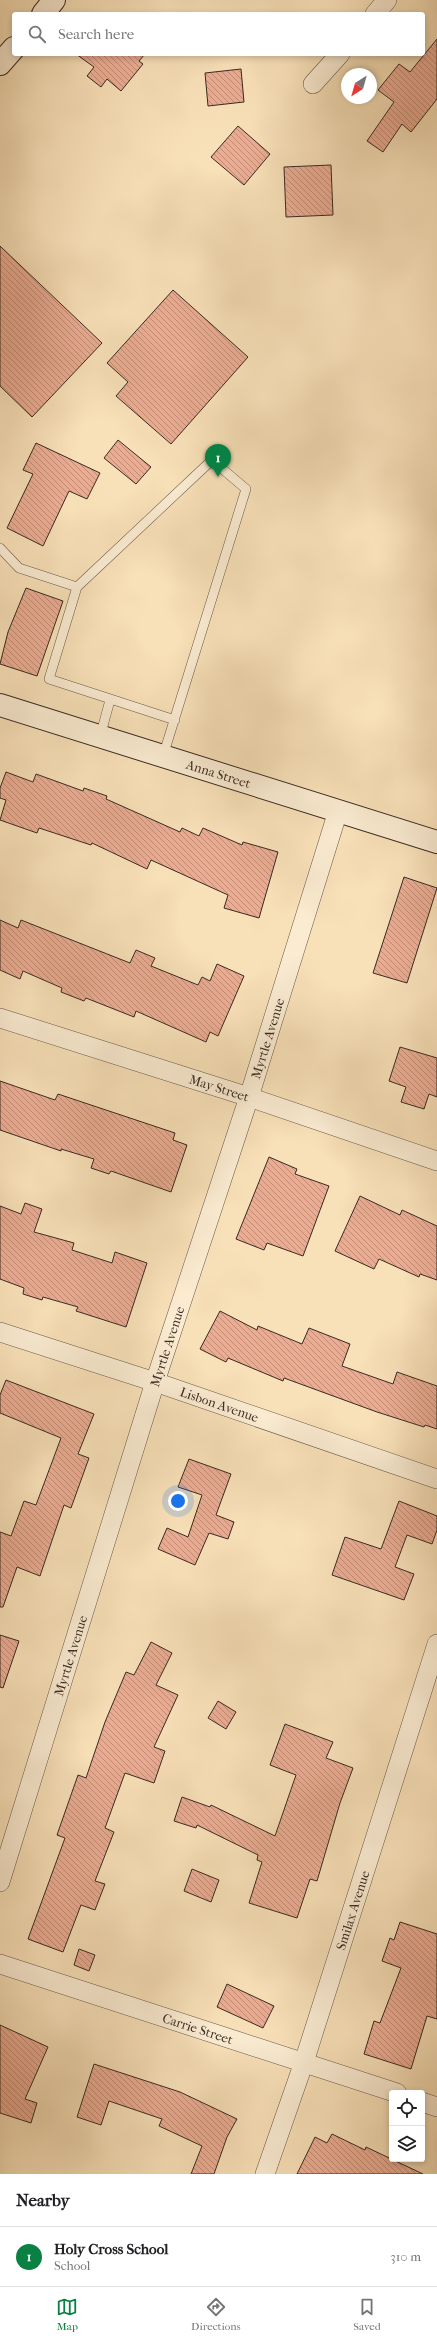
<!DOCTYPE html>
<html lang="en">
<head>
<meta charset="utf-8">
<style>
  :root { --surface:#fff; --page:#f6f6f6; --text:#202124; --muted:#757577; --line:#e0e0e0; --accent:#0b8043 }
  body { margin:0; font-family:"IM FELL French Canon",serif; background:var(--page); color:var(--text) }
  .controls { position:absolute; right:12px; bottom:12px; display:grid; overflow:hidden; border-radius:4px; box-shadow:0 2px 6px #0003 }
  .controls button { width:36px; height:36px; display:grid; place-items:center; padding:0; border:0; border-bottom:1px solid var(--line); background:var(--surface); color:var(--text); font:20px sans-serif }
  .compass { position:absolute; left:341px; top:68px; width:36px; height:36px; border-radius:50%; background:var(--surface); box-shadow:0 2px 6px #0003; rotate:217deg }
  .you { position:absolute; left:178px; top:1501px; width:14px; height:14px; margin:-10px; border:3px solid #fff; border-radius:50%; background:#1a73e8; box-shadow:0 0 0 6px #1a73e833 }
  .badge { display:grid; place-items:center; width:26px; height:26px; border-radius:50%; background:var(--accent); color:#fff; font-size:13px; font-weight:700 }
  .pin { position:absolute; translate:-50% -33px; filter:drop-shadow(0 1px 2px #0008) }
  .pin::after { content:''; position:absolute; top:21px; width:14px; height:12px; background:inherit; clip-path:polygon(0 0,100% 0,50% 100%) }
  .list { margin:0; padding:0; list-style:none }
  h2 { display:flex; justify-content:space-between; align-items:center; height:52px; margin:0; padding:0 16px; font-size:17px }
  h2 small { font-size:13px; font-weight:400; color:var(--muted) }
  .list li { display:grid; grid-template-columns:26px 1fr auto; gap:12px; align-items:center; box-sizing:border-box; height:60px; padding:0 16px; border-top:1px solid var(--line) }
  .list b { display:block; font-size:15px; white-space:nowrap }
  .list p { margin:0; font-size:13px; white-space:nowrap; color:var(--muted) }
  .list em { font-size:13px; font-style:normal; color:var(--muted) }
  .icon { flex:none; width:22px; height:22px; fill:none; stroke:currentColor; stroke-width:2; stroke-linecap:round; stroke-linejoin:round }
  .map { position:relative; flex:none; width:437px; height:2174px; overflow:hidden }
  .search { position:absolute; background:var(--surface); box-shadow:0 2px 6px #0003; left:12px; right:12px; top:12px; height:44px; display:flex; align-items:center; gap:10px; box-sizing:border-box; padding:0 14px; border-radius:4px; color:var(--muted); font-size:15px }
  .sheet { height:112px; background:var(--surface) }
  nav { display:flex; justify-content:space-around; align-items:center; box-sizing:border-box; height:56px; border-top:1px solid var(--line); background:var(--surface); font-size:11px; color:var(--muted) }
  nav a { display:grid; justify-items:center; gap:2px }
  nav .on { color:var(--accent) }
  .map>svg:first-child { display:block }
  .building { fill:url(#building-back-hatch); stroke:#382a22 }
  .lines { fill:none; stroke-linecap:round; stroke-linejoin:round }
  .lane-casing { stroke:#685848; stroke-width:10 }
  .street-casing { stroke:#685848; stroke-width:20 }
  .secondary-casing { stroke:#382a22; stroke-width:24 }
  .lane { stroke:#faebd1; stroke-width:9 }
  .street { stroke:#faebd1; stroke-width:19 }
  .secondary { stroke:#faebd1; stroke-width:22 }
  .labels { text-anchor:middle; dominant-baseline:central; stroke-width:4; stroke-linejoin:round; paint-order:stroke }
  .street-label { font-size:13px; fill:#382a22; stroke:#faebd1 }
</style>
</head>
<body>
<div class="map">
<svg width="437" height="2174" viewBox="0 0 437 2174">
  <defs>
    <pattern id="building-back-hatch" width="6" height="6" patternUnits="userSpaceOnUse"><rect width="6" height="6" fill="#ecac92"/><path d="M-1 5l2 2M0 0l6 6M5-1l2 2" fill="none" stroke="#c08c77"/></pattern>
  </defs>
  <rect width="100%" height="100%" fill="#f8e0b8"/>
  <filter id="stains"><feTurbulence type="fractalNoise" baseFrequency=".005" numOctaves="4"/><feColorMatrix values="0 0 0 0 .2 0 0 0 0 .09 0 0 0 0 .02 0 0 0 .5 -.17"/></filter>
  <radialGradient id="worn" r=".72"><stop offset=".6" stop-color="#630" stop-opacity="0"/><stop offset="1" stop-color="#630" stop-opacity=".3"/></radialGradient>
  <path class="building" d="M437,39V99L411,132L402,124L383,152L367,141L394,102L378,90L399,64L410,72Z
    M76,54H145L139,61L143,64L121,91L107,79L101,87L87,76L94,67Z
    M241,69L244,102L208,106L205,73Z
    M238,126L270,154L244,185L211,157Z
    M331,165L333,215L286,217L284,167Z
    M0,246L102,343L32,417L0,386Z
    M173,290L248,357L171,444L116,396L128,382L107,363Z
    M118,440L151,467L136,484L104,458Z
    M36,443L100,473L87,499L69,491L43,546L7,528L33,474L23,470Z
    M26,588L63,601L37,676L0,664L8,632Z
    M6,772L33,782L36,774L83,791L84,788L107,796L106,799L180,832L182,828L199,836L203,828L242,845L243,842L278,852L259,918L224,908L228,895L151,860L147,869L92,843L91,845L39,828L37,833L0,820L6,800L0,798V788Z
    M404,877L437,888L407,983L373,973Z
    M0,920L18,928L21,920L130,963L136,950L155,958L151,966L198,985L202,977L210,981L217,964L244,976L218,1036L210,1032L206,1042L136,1011L134,1017L86,998L84,1001L61,992L62,988L23,971L20,979L0,970Z
    M400,1047L437,1058V1097L429,1094L424,1109L401,1102L406,1087L389,1081Z
    M0,1081L55,1100L58,1094L175,1133L173,1140L187,1145L171,1192L111,1171L109,1174L91,1168L94,1159L61,1149V1151L0,1130Z
    M269,1157L297,1169L295,1174L329,1186L303,1256L267,1243L264,1250L236,1239Z
    M360,1196L400,1215L402,1210L437,1226V1280L420,1274L419,1277L379,1259L374,1269L335,1251Z
    M25,1203L42,1209L34,1232L74,1243L72,1250L112,1263L115,1252L147,1263L126,1327L76,1311L78,1307L43,1297L42,1300L23,1294L24,1288L0,1279V1206L21,1214Z
    M220,1311L257,1330L258,1326L302,1344L309,1328L350,1344L342,1366L393,1384L397,1372L437,1386V1429L425,1425L424,1427L377,1412L284,1378L283,1381L228,1358L226,1362L200,1349Z
    M6,1380L94,1414L78,1454L89,1458L71,1508L64,1505L40,1576L17,1567L3,1607H0V1532L11,1536L24,1501L36,1505L61,1438L0,1413V1395Z
    M189,1459L231,1474L216,1515L234,1522L228,1539L209,1533L195,1565L158,1549L167,1528L188,1537L202,1495L178,1487Z
    M399,1501L437,1516V1530L432,1544L407,1535L395,1567L414,1574L404,1600L332,1575L345,1537L381,1549Z
    M0,1635L19,1641L3,1688L0,1687Z
    M151,1642L172,1653L156,1685L178,1695L154,1747L165,1751L154,1783L125,1773L105,1828L114,1832L95,1881L105,1884L95,1910L81,1905L63,1952L28,1939L65,1838L57,1835L78,1775L86,1778L105,1722L126,1672L134,1675Z
    M218,1701L236,1712L226,1729L208,1718Z
    M285,1724L333,1742L326,1758L353,1768L340,1803L317,1881L310,1879L297,1918L249,1903L262,1862L257,1860L258,1855L197,1825L196,1828L174,1821L182,1797L210,1807L211,1805L275,1836L296,1775L270,1765Z
    M192,1869L219,1880L211,1902L184,1891Z
    M400,1922L437,1934V2019L427,2016L411,2069L364,2054L374,2021L380,2023L401,1968L382,1961L390,1938L394,1940Z
    M79,1949L95,1955L89,1971L74,1965Z
    M227,1984L274,2006L263,2028L217,2007Z
    M0,2025L48,2047L25,2099L37,2103L31,2123L0,2113Z
    M94,2064L180,2092L237,2119L227,2137L214,2174H191L202,2146L159,2126L162,2119L109,2101L101,2125L77,2117Z
    M332,2134L365,2150L366,2147L423,2174H297L315,2137L327,2143Z"/>
  <g class="lines">
    <g class="lane-casing">
      <path id="lane" d="M0,548L19,568L77,587L49,679L175,720
        M77,587L212,460L246,489L163,756
        M100,737L110,700"/>
    </g>
    <g class="street-casing">
      <g id="street">
        <path d="M375,14L387,0"/>
        <path d="M313,84L340,54"/>
        <path id="s1" d="M0,1018L249,1097L437,1161"/>
        <path id="s2" d="M0,1332L155,1382L437,1479"/>
        <path id="s3" d="M0,1882L155,1382L249,1097L338,811"/>
        <path id="s4" d="M0,1964L397,2093"/>
        <path d="M422,2102L437,2107"/>
        <path id="s5" d="M265,2174L304,2062L437,1644"/>
      </g>
    </g>
    <g class="secondary-casing">
      <g id="secondary">
        <path d="M43,14L54,0"/>
        <path d="M0,64L14,48"/>
        <path id="s6" d="M0,705L437,842"/>
      </g>
    </g>
    <use href="#lane" class="lane"/>
    <use href="#street" class="street"/>
    <use href="#secondary" class="secondary"/>
  </g>
  <g class="labels">
    <g class="street-label">
      <text stroke="none"><textPath href="#s6" startOffset="229">Anna Street</textPath></text>
      <text stroke="none"><textPath href="#s3" startOffset="885">Myrtle Avenue</textPath></text>
      <text stroke="none"><textPath href="#s1" startOffset="230">May Street</textPath></text>
      <text stroke="none"><textPath href="#s3" startOffset="561">Myrtle Avenue</textPath></text>
      <text stroke="none"><textPath href="#s2" startOffset="231">Lisbon Avenue</textPath></text>
      <text stroke="none"><textPath href="#s3" startOffset="237">Myrtle Avenue</textPath></text>
      <text stroke="none"><textPath href="#s5" startOffset="278">Smilax Avenue</textPath></text>
      <text stroke="none"><textPath href="#s4" startOffset="208">Carrie Street</textPath></text>
    </g>
  </g>
  <rect width="100%" height="100%" filter="url(#stains)"/>
  <rect width="100%" height="100%" fill="url(#worn)"/>
</svg>
<div class="controls">
<button><svg class="icon" aria-label="locate" viewBox="0 0 24 24"><circle cx="12" cy="12" r="6"/><path d="M12 2v4M12 18v4M2 12h4M18 12h4"/></svg></button>
<button><svg class="icon" aria-label="layers" viewBox="0 0 24 24"><path d="M12 4l9 5-9 5-9-5zM3 14l9 5 9-5"/></svg></button>
</div>
<svg class="compass" viewBox="-18 -18 36 36"><path d="M0-13l5 13h-10z" fill="#e53935"/><path d="M0 13l5-13h-10z" fill="#757577"/></svg>
<div class="you"></div>
<div class="pin badge" style="left:218px;top:477px">1</div>
<div class="search"><svg class="icon" aria-label="search" viewBox="0 0 24 24"><circle cx="10" cy="10" r="6"/><path d="M15 15l6 6"/></svg>Search here</div>
</div>
<section class="sheet">
<h2>Nearby<small></small></h2>
<ul class="list">
<li><span class="badge">1</span><div><b>Holy Cross School</b><p>School</p></div><em>310 m</em></li>
</ul>
</section>
<nav>
<a class="on"><svg class="icon" aria-label="map" viewBox="0 0 24 24"><path d="M3 6l6-2 6 2 6-2v14l-6 2-6-2-6 2zM9 4v14M15 6v14"/></svg>Map</a>
<a><svg class="icon" aria-label="directions" viewBox="0 0 24 24"><path d="M12 3l9 9-9 9-9-9zM9 14v-3h6M13 9l2 2-2 2"/></svg>Directions</a>
<a><svg class="icon" aria-label="saved" viewBox="0 0 24 24"><path d="M7 4h10v16l-5-4-5 4z"/></svg>Saved</a>
</nav>
</body>
</html>
